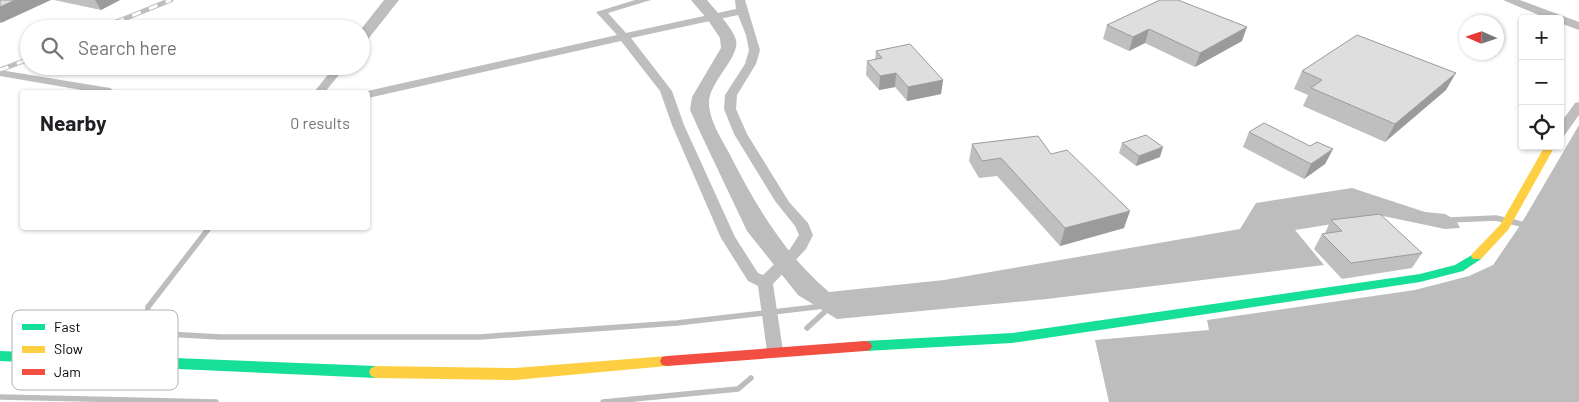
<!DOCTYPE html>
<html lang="en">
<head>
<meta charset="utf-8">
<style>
  :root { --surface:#fff; --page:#f2f2f2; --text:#202124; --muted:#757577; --line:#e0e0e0 }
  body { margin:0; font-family:Barlow,sans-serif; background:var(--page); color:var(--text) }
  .controls { position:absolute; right:15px; top:15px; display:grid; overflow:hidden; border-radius:5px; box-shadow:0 1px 4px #0004 }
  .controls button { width:45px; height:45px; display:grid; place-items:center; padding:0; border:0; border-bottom:1px solid var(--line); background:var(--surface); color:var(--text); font:25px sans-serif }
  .compass { position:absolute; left:1459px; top:15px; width:45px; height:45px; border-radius:50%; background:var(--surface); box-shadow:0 1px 4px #0004; rotate:273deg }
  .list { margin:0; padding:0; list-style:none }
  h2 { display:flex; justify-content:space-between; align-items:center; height:65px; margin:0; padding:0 20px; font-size:21px }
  h2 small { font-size:16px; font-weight:400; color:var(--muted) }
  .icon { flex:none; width:28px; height:28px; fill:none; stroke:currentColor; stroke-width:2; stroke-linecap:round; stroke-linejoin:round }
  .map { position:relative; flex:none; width:1579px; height:402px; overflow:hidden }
  .search { position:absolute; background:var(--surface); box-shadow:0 1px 4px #0004; left:20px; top:20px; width:350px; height:55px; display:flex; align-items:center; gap:12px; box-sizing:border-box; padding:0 18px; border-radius:28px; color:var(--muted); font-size:19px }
  .panel { position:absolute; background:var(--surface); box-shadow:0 1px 4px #0004; left:20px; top:90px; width:350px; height:140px; border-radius:5px }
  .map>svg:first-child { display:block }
  .water { fill:#bdbdbd }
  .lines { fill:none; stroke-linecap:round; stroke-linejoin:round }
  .stream-far1 { stroke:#bdbdbd; stroke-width:4.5 }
  .stream { stroke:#bdbdbd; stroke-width:5.5 }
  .street { fill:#bebebe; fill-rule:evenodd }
  .fast { fill:#16e098; fill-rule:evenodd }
  .slow { fill:#ffcf43; fill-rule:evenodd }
  .jam { fill:#f24e42; fill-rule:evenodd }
  .rail-casing { stroke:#bebebe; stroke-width:5 }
  .rail { stroke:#fff; stroke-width:3; stroke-dasharray:9; stroke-linecap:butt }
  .wall { fill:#bfbfbf }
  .shaded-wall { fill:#9b9b9b }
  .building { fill:#dedede; stroke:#9b9b9b }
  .key { fill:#fff; stroke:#b2b2b2; stroke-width:1 }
  .key-label { font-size:14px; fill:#000 }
</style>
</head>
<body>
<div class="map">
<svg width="1579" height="402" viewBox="0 0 1579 402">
  <rect width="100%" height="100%" fill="#fff"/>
  <path class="water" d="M691,0H707C715,10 733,28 736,40C740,58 707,83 709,105C710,121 721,138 728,151C755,204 783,253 829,292L944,280L1240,229L1256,203L1352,188L1425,212L1445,214L1456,220L1460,228L1445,229L1383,216L1295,230L1324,265L1047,299L837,319L798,295L747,231L700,132L690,110L692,97L721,48L720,38L708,20Z
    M1503,0H1520L1579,22V30L1560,23V19H1548Z
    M1579,125V402H1109L1095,340L1209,330L1207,320L1415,290L1469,276L1493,265L1521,224Z"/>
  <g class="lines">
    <path class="stream-far1" d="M361,33L387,0"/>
    <path class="stream" d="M1449,220L1496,218L1521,224
      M209,228L148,307L146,321L166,334L220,337H480L677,323L824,306
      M807,328L830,307
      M0,397L216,402
      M603,402L738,389L751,378"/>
    <path class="street" d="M389,0H399L365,43L361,44V34Z
      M635,0H651L608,13L626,33L736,9L735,0H745L760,50L756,64L737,95L736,109L747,134L789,202L808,223L813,235L806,249L773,284L783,351L781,356L775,357L769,356L767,351L758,286L748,281L721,238L672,125L660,91L621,41L368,98V92H363L617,35L596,12ZM738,15L746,35L749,50L745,64L725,95L724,109L734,134L775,201L795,226L799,235L790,249L763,275L758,273L735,237L684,125L672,91L631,38Z
      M335,66H346L325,92H314Z
      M0,70L110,88L116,92H93L0,76Z
      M1579,102V115L1564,136L1560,137V124L1575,103Z"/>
    <path class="fast" d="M1477,252L1481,253L1483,256L1481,259L1463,271L1420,282L1012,343L865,351L860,350L858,346L860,342L865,341L1012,333L1420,274L1455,265Z
      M0,351L376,366L381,368L383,372L381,376L376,378L0,361Z"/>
    <path class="slow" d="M1545,146H1555L1508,230L1481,259H1473L1471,256L1473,253L1500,225Z
      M667,356L672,357L674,361L672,365L667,366L515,380L376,378L371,376L369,372L371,368L376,366L515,368Z"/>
    <path class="jam" d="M865,341L870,342L872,346L870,350L865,351L667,366L662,365L660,361L662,357L667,356Z"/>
    <g class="rail-casing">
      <path id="rail" d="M99,29L171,0
        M0,70L29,59"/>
    </g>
    <use href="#rail" class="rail"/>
  </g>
  <path class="wall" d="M54,0H120L101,10Z
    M1160,0L1242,41L1195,67L1145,43L1129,51L1103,39L1107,25Z
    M876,51L943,80L941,94L907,101L895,87L879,90L866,75L867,61L875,60Z
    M1302,71L1446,90L1385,142L1303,106L1308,95L1294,89Z
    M1249,132L1310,146L1333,149L1325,164L1304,179L1243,147Z
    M1122,143L1160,157L1136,166L1119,153Z
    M972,144L1051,154L1124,228L1060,246L997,176L979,178L969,161Z
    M1331,220L1422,253L1412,268L1342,279L1314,249L1322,234L1325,233Z"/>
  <path class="shaded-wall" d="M15,0H51L1,23L0,22V7Z
    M95,0H120L101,10Z
    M1247,27L1242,41L1195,67L1200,53Z
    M1149,29L1145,43L1129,51L1133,37Z
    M896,73L895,87L879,90L880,76Z
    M1456,73L1446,90L1385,142L1395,124Z
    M943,80L941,94L907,101L908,87Z
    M1163,147L1160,157L1136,166L1139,156Z
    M1333,149L1325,164L1304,179L1311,164Z
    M1130,211L1124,228L1060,246L1065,228Z"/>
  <path class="building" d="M0,0H15L0,7Z
    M1160,0H1178L1247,27L1200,53L1149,29L1133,37L1107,25Z
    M1357,35L1456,73L1395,124L1311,88L1322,80L1302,71Z
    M910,44L943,80L908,87L896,73L880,76L867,61L882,58L876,51Z
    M1264,123L1310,146L1317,142L1333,149L1311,164L1249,132Z
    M1146,135L1163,147L1139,156L1122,143Z
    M1038,136L1051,154L1067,150L1130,211L1065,228L1001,158L982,161L972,144Z
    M1380,214L1422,253L1351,263L1322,234L1342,231L1331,220Z"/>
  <rect x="12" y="310" width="166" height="80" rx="8" class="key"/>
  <rect x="22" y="324" width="23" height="6" fill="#16e098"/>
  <rect x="22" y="346" width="23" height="7" fill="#ffcf43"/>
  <rect x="22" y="369" width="23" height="6" fill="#f24e42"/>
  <g class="key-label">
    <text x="54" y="332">Fast</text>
    <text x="54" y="354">Slow</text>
    <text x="54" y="377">Jam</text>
  </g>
</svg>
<div class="controls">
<button>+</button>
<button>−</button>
<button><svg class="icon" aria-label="locate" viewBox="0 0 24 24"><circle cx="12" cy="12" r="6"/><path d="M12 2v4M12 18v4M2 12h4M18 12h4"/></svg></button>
</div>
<svg class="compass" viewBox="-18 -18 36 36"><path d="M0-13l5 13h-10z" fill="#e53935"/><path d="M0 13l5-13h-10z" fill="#757577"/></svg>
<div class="search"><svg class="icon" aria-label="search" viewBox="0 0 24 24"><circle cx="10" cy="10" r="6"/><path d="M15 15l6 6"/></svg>Search here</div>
<section class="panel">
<h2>Nearby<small>0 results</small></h2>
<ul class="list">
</ul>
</section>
</div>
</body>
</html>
